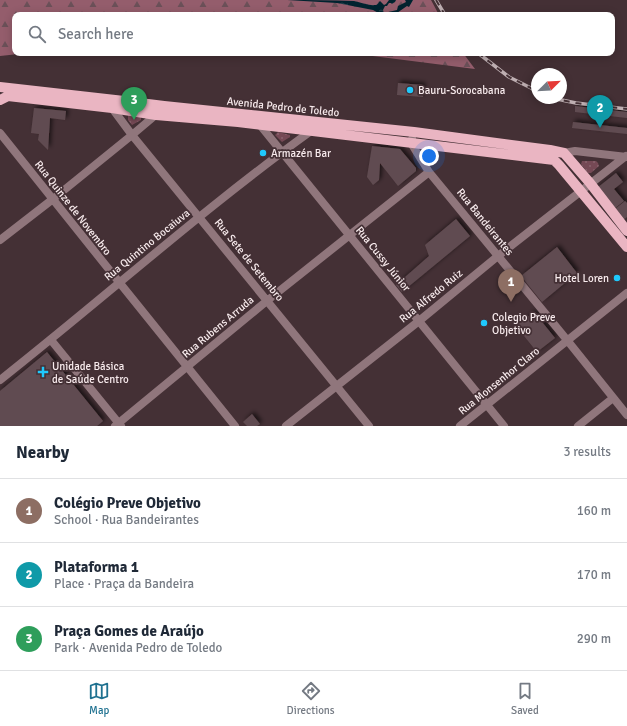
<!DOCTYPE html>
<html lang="en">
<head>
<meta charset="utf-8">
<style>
  :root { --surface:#fff; --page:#f2f2f3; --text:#1f2937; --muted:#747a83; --line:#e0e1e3; --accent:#1f7190 }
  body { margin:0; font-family:Signika,sans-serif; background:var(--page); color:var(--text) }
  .compass { position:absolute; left:531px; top:68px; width:36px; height:36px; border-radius:50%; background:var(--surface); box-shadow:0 2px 10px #0003; rotate:66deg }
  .you { position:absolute; left:429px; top:156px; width:14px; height:14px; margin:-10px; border:3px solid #fff; border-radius:50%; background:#1a73e8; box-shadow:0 0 0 6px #1a73e833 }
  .badge { display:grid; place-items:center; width:26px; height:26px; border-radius:50%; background:var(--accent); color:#fff; font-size:13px; font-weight:700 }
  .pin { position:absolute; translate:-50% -33px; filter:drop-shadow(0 1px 2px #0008) }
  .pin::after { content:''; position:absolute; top:21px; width:14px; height:12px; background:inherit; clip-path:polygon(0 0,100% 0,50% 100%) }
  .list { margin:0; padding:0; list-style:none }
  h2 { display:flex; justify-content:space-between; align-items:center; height:52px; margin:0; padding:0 16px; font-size:17px }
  h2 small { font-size:13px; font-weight:400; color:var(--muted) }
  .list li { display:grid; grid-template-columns:26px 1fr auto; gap:12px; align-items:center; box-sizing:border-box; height:64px; padding:0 16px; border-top:1px solid var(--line) }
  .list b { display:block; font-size:15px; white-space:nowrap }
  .list p { margin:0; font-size:13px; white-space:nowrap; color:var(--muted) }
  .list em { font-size:13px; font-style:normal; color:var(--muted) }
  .icon { flex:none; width:22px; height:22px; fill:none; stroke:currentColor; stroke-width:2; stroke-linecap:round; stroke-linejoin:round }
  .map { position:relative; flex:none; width:627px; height:426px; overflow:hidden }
  .search { position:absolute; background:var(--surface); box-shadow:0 2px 10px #0003; left:12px; right:12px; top:12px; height:44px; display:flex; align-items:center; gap:10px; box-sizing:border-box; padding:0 14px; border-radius:8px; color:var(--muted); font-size:15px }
  .sheet { height:244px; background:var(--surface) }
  nav { display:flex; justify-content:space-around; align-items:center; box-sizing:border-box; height:56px; border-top:1px solid var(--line); background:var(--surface); font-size:11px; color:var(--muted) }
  nav a { display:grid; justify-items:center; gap:2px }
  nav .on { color:var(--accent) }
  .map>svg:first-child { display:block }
  .forest { fill:url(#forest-firs) }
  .park { fill:url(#park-dots) }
  .water { fill:url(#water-ripples) }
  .building { fill:#614c51; filter:url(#shadow) }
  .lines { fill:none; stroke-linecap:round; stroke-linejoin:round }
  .minor { stroke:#90767c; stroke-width:8 }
  .major { stroke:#eab5c2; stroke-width:10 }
  .rail-casing { stroke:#beafb2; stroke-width:3.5 }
  .rail { stroke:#443035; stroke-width:2; stroke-dasharray:6; stroke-linecap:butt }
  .poi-dot { fill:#1fc9fd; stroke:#443035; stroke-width:1.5 }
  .labels { text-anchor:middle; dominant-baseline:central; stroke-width:3.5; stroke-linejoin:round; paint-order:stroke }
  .poi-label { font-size:11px; fill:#f8ebed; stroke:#443035; text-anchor:start }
  .street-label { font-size:11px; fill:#f8ebed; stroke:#443035 }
</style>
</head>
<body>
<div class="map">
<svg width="627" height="426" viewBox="0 0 627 426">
  <defs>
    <pattern id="forest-firs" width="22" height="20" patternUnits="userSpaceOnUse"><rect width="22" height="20" fill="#945d6c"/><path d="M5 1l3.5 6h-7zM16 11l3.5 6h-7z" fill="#6b5058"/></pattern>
    <pattern id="park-dots" width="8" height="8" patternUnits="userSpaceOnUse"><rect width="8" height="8" fill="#754955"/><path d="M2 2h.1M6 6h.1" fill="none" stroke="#89636e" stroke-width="1.8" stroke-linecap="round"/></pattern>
    <pattern id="water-ripples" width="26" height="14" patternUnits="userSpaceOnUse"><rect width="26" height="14" fill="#00232f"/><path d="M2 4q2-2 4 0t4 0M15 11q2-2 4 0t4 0" fill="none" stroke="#26434d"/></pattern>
    <filter id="shadow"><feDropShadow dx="2.5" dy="-2.5" stdDeviation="2" flood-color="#0009"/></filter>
  </defs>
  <rect width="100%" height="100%" fill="#443035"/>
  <path class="forest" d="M0,0H431L439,15H15V53H28L0,56Z
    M349,53H463L475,69Z"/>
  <path class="park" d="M128,115H141V120L132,125L128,120Z
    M278,132L290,135V137L282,142L275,135Z
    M582,161H596L598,163L599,166L591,173H588L581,164Z"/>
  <path class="water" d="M287,0C309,0 332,0 354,1C359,2 371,6 375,5C378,5 378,3 380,1L384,5L386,4L389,0H396L395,2L392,4L391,3H389L387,6H385L383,10L384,13L397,10L398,6L406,2L405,0H413L409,7L407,6L394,15H382L373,10L337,3Z"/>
  <path class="building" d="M398,83L423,85V97L397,95Z
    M575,106L627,112V118L575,112Z
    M34,108L66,111L65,120L50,118L48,150L38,140L39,134L31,133Z
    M573,122L627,128V134L572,128Z
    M372,146L400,149L416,168V171L398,186L380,163L379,180L373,185L367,177Z
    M616,173L623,182L614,189L624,201L614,209L597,188Z
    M625,201L627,203V217L623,220L615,209Z
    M456,219L470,236L402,292L396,285L429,256L425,245Z
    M557,247L577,273L542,302L521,276Z
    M534,312L555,338L537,352L516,326Z
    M47,352L103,421L97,426H0V391Z
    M252,414L260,424L257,426H247L243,422Z"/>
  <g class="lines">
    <path class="minor" d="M112,106V108L132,135L369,426
      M260,125L504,426
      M0,133L119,282L235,426
      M412,139L411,143L429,172L567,340L627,415
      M564,153L575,151L627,157
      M0,240L53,199L132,135L158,113
      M51,340L121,426
      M0,380C104,298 203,209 311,131
      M115,426L268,300L429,172
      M286,426L419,321L498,256L626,156
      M460,426L627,293
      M578,426L613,398"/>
    <path class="major" d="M0,87L124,101L164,106L414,132L550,150L564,153L590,183L627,231
      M0,100L8,96L112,108L156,115L238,122L554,160L559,165L627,247"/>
    <g class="rail-casing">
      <path id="rail" d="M436,0L445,15
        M478,53L509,77L537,91
        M552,98L576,103L627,109"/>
    </g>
    <use href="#rail" class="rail"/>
  </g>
  <g class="poi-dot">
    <circle cx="410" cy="90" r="4"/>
    <circle cx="263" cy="153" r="4"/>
    <circle cx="617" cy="278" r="4"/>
    <circle cx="484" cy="323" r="4"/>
    <path d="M41 366h4v4h4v4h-4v4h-4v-4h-4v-4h4z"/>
  </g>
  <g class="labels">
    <g class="poi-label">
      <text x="418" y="90">Bauru-Sorocabana</text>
      <text x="271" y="153">Armazén Bar</text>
      <text x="609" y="278" text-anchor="end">Hotel Loren</text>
      <text x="492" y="317">Colegio Preve<tspan x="492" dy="13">Objetivo</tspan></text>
      <text x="52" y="366">Unidade Básica<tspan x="52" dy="13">de Saúde Centro</tspan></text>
    </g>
    <g class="street-label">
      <text transform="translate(283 107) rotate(6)">Avenida Pedro de Toledo</text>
      <text transform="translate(73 208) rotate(52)">Rua Quinze de Novembro</text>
      <text transform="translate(485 222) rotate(51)">Rua Bandeirantes</text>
      <text transform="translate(147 245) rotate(-39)">Rua Quintino Bocaiuva</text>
      <text transform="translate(383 259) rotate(51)">Rua Cussy Júnior</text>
      <text transform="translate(249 260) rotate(51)">Rua Sete de Setembro</text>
      <text transform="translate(431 296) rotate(-39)">Rua Alfredo Ruiz</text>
      <text transform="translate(218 327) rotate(-40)">Rua Rubens Arruda</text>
      <text transform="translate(499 381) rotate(-39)">Rua Monsenhor Claro</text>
    </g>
  </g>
</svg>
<svg class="compass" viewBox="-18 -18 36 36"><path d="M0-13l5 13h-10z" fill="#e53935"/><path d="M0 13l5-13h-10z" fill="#747a83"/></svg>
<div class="you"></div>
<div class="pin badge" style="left:511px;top:302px;background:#8d6e63">1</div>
<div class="pin badge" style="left:600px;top:128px;background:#0f9aa8">2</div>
<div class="pin badge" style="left:134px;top:120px;background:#2e9e5b">3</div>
<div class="search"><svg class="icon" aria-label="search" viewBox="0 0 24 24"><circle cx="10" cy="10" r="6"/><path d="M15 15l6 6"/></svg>Search here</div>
</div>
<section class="sheet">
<h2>Nearby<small>3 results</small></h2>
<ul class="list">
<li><span class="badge" style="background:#8d6e63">1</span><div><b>Colégio Preve Objetivo</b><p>School · Rua Bandeirantes</p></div><em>160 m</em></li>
<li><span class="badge" style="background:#0f9aa8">2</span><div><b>Plataforma 1</b><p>Place · Praça da Bandeira</p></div><em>170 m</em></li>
<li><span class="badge" style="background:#2e9e5b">3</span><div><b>Praça Gomes de Araújo</b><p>Park · Avenida Pedro de Toledo</p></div><em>290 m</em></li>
</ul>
</section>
<nav>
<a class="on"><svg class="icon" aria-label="map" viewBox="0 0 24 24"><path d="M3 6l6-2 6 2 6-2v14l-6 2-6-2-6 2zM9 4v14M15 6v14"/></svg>Map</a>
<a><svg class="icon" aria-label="directions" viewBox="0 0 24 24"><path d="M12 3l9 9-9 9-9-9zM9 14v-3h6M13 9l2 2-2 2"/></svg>Directions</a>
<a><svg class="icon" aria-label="saved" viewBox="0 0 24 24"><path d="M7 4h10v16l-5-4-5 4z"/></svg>Saved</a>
</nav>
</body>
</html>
